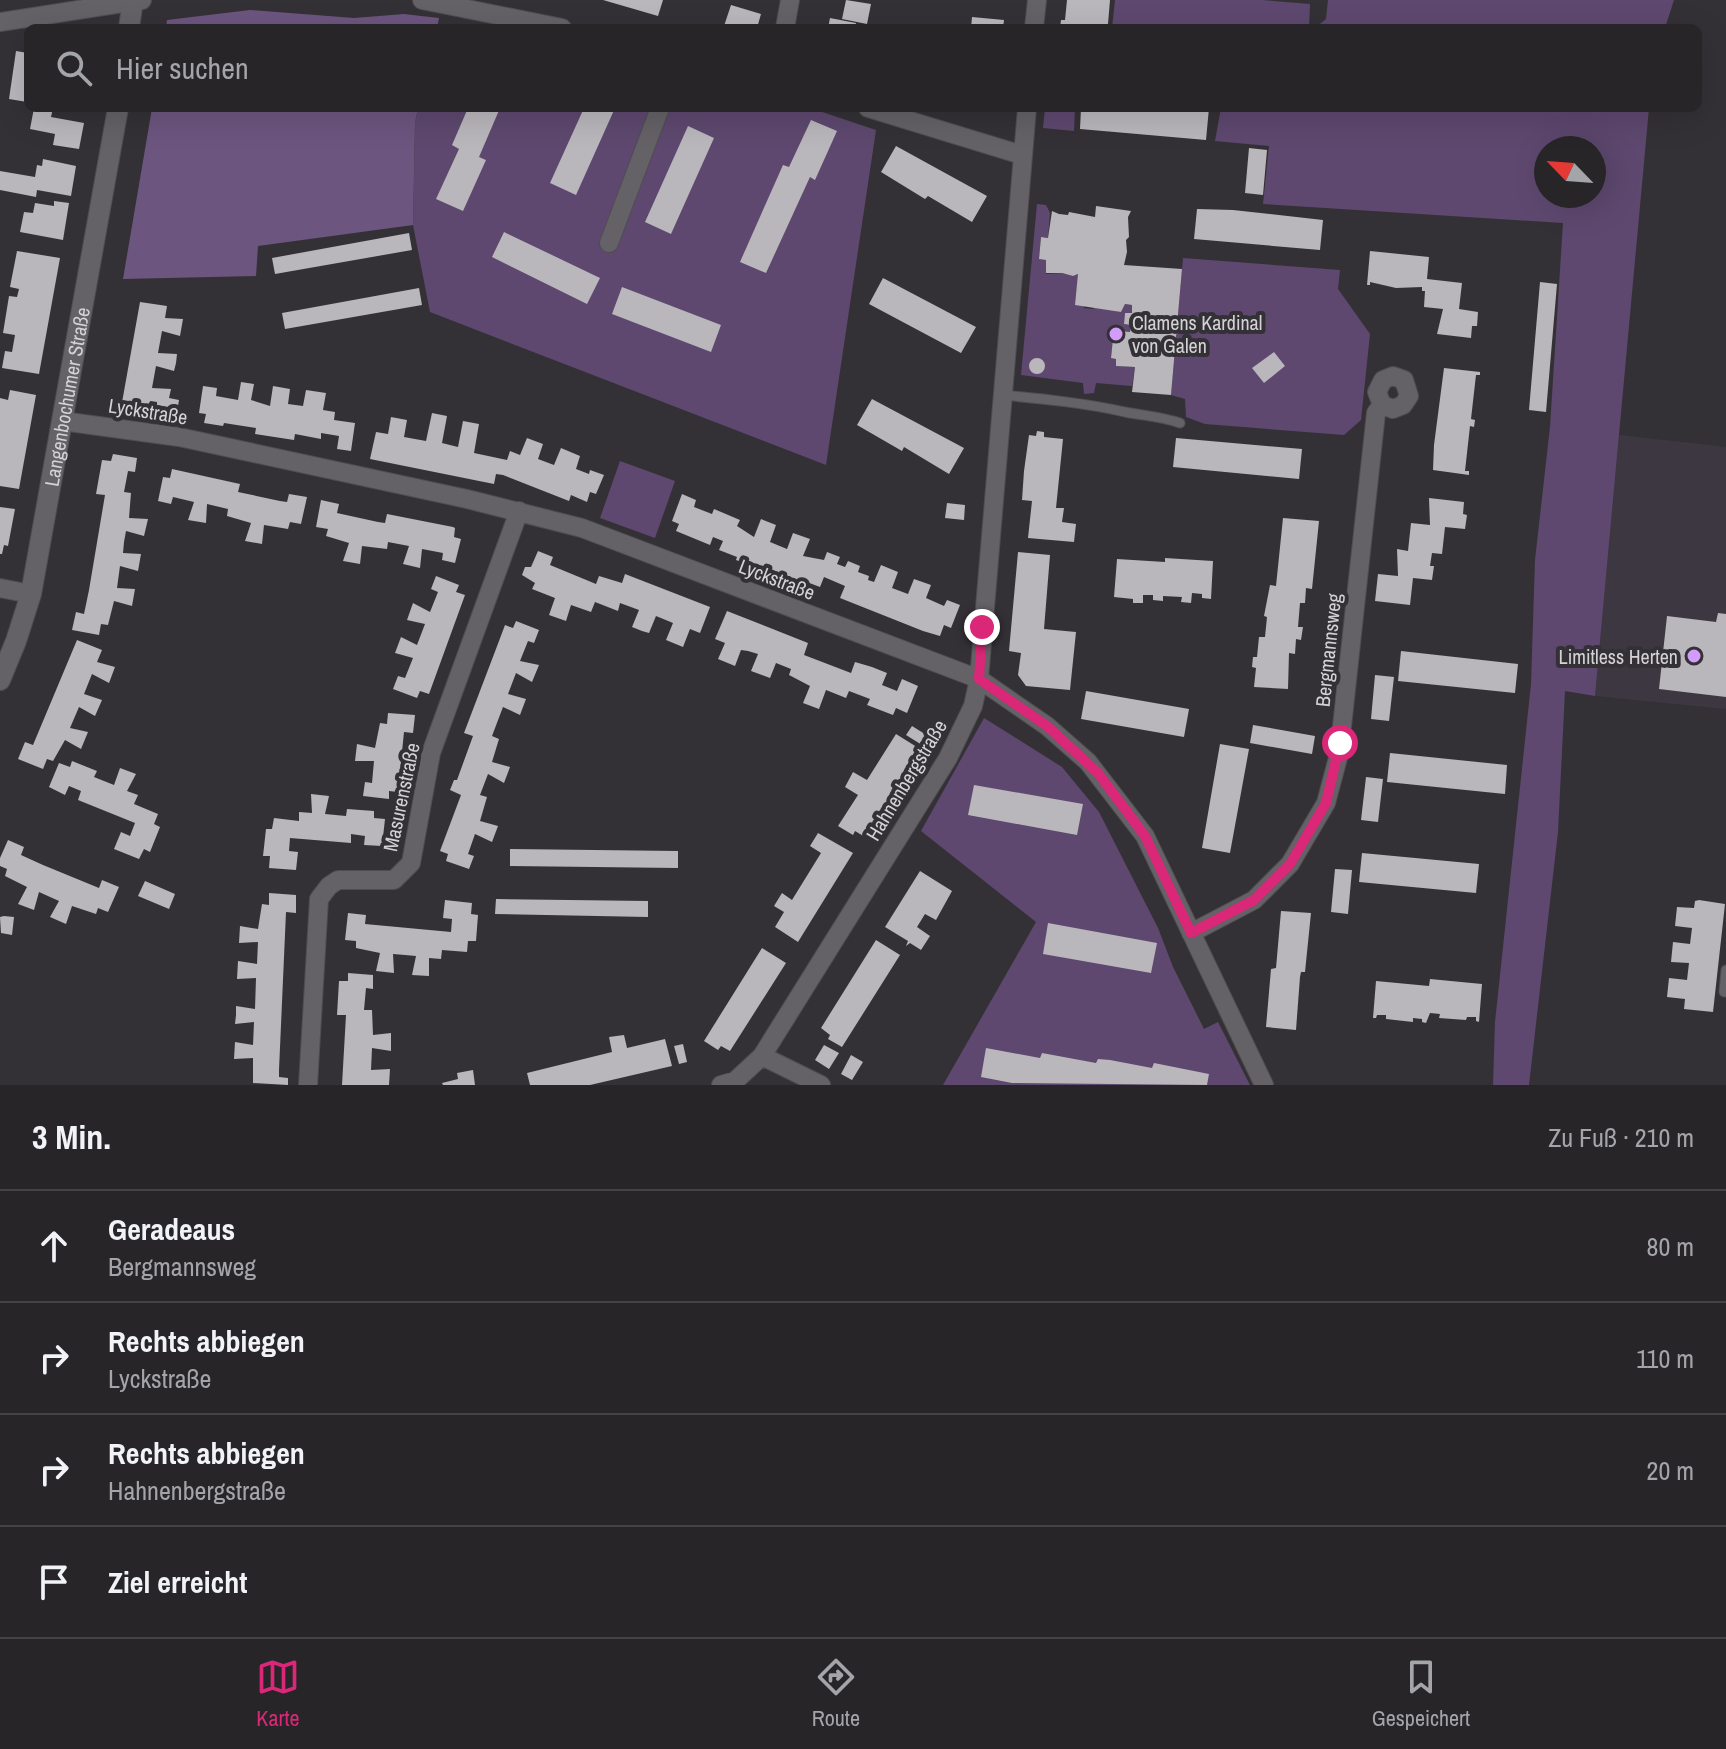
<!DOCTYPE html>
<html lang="de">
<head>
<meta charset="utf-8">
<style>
  :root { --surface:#272528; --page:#333134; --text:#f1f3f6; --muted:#a4a5a8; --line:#434245; --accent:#db2777 }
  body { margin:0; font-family:"Archivo Narrow",sans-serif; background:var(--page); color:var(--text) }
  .compass { position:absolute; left:1534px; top:136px; width:72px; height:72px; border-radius:50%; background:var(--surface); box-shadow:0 8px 32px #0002; rotate:295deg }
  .stop { position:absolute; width:24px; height:24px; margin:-18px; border:6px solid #db2777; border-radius:50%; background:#fff }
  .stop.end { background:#db2777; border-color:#fff; box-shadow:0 2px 8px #0008 }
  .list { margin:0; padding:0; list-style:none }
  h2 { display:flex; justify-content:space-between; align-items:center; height:104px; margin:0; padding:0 32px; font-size:34px }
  h2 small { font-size:26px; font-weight:400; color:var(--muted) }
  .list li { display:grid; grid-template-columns:52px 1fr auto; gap:24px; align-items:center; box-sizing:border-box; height:112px; padding:0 32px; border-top:2px solid var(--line) }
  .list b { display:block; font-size:30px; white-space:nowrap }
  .list p { margin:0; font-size:26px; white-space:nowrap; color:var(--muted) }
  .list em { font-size:26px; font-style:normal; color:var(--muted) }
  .icon { flex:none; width:44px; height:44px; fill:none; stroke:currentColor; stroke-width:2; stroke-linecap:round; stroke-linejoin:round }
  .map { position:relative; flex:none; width:1726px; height:1085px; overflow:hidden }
  .search { position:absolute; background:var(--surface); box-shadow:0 8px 32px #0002; left:24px; right:24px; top:24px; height:88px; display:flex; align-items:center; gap:20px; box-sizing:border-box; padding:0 28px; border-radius:12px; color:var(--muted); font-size:30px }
  .sheet { height:552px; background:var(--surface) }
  nav { display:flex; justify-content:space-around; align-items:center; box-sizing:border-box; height:112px; border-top:2px solid var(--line); background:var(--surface); font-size:22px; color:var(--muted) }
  nav a { display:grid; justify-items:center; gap:4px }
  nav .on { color:var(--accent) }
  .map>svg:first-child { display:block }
  .built { fill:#3d3742 }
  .green { fill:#5e486f; fill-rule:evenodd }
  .forest { fill:#6c557f }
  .building { fill:#b9b6bc }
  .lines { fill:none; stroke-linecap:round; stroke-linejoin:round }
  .lane-casing { stroke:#504d51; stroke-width:11 }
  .street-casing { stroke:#504d51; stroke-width:20 }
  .secondary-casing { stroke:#504d51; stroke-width:22 }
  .lane { stroke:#646167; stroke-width:9 }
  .street { stroke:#646167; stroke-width:18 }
  .secondary { stroke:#646167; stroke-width:20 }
  .route { stroke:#db2777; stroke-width:10 }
  .poi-dot { fill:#d39cfc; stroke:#343136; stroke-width:3 }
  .labels { text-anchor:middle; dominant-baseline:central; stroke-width:8; stroke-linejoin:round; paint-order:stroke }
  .poi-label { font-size:20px; fill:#d4d2d5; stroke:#343136; text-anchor:start }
  .street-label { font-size:20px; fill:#d4d2d5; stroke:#343136 }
</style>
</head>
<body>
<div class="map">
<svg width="1726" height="1085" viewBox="0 0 1726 1085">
  <rect width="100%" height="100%" fill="#343136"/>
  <path class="built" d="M1619,435L1726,447V709L1595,696Z"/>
  <path class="green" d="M1115,0H1262L1310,4L1309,28H1112Z
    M1328,0H1674L1665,28H1315L1326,19Z
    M418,108H810L876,130L826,465L430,312L413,225L415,123Z
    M1045,108H1075L1074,131L1043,128Z
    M1221,108H1649L1595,696L1565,691L1558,832L1529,1085H1493L1495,1022L1531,684L1535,560L1550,427L1563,223L1263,204L1269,146L1215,141ZM1546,148H1594V196H1546Z
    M1037,204L1046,205L1050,213L1048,238L1041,237L1039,259L1046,260V274L1062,273L1073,276L1078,274L1084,308L1093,309L1095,306L1121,312L1125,304L1132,305V313H1125L1124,324L1131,325L1130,332L1120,331L1118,337L1113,338L1111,357L1116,359L1117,366L1135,367L1132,386L1096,383L1094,393L1084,394L1083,383L1021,375Z
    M1183,258L1340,270L1338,289L1370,334L1361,420L1344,435L1205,424L1186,417L1185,399L1171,395Z
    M620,461L675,481L655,538L600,518Z
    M984,718L1062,767L1099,812L1158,928L1173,967L1204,1029L1218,1022L1250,1085H943L1036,922L921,831Z"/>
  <path class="forest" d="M250,10L354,18L404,14L439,18L437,28H166L167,20Z
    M152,108H418L415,123L413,225L258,246L256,276L123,279Z"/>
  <path class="building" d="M603,0H663L658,16Z
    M846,0L871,4L867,24L842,19Z
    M1067,0H1110L1108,24H1104V28H1060L1061,20H1065Z
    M731,5L761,14L757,28L724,26Z
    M972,17L1004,20L1003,28H971Z
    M830,18L856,23L855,28H828Z
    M16,51L28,53L27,102L9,99Z
    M34,108H53L51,117L84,123L79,149L53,145L55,134L30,129Z
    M468,108H500L479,157L486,160L463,211L436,199L459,149L452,145Z
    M584,108H615L576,195L550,183Z
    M1081,108H1209L1206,140L1080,129Z
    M811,120L837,131L815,180L810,177L766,273L740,262L783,165L789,167Z
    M688,126L714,138L671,234L645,222Z
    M896,146L987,196L972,222L928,196L925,199L881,172Z
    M1249,148L1267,150L1263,195L1245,193Z
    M43,159L76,166L71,196L37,190L36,197L0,190V171L35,177L37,165L42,166Z
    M54,201L69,203L63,240L20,232L24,212L33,213L35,203L54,206Z
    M1096,206L1131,211L1128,217L1129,237L1126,240L1127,252L1124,265L1182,269L1171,395L1132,392L1135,367L1116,366V359L1111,358L1113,338L1118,337L1120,331L1130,332L1131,325L1124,324L1125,313H1132V305L1125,304L1121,312L1075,305L1078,274L1073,276L1062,273H1046V260L1039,259L1041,237L1048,238L1052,211L1059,214L1068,215L1069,212L1095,217Z
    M1197,209L1233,210L1323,220L1320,250L1194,239Z
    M504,232L600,278L587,304L492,257Z
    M409,233L412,250L275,274L272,258Z
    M17,251L60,258L39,374L2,368L5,351L12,352L15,335L3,333L9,296L17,297L19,289L10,287Z
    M1370,251L1429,257L1427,279L1462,283L1459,309L1478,312L1477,326H1472L1471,338L1437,334L1443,309L1424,307L1425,291H1422V287L1396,288L1370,282V285H1367Z
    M883,278L976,327L961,353L869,304Z
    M1540,282L1557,284L1546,412L1529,410Z
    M622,287L721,325L711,352L612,314Z
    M419,288L422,305L285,329L282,313Z
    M140,302L167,306L165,318L183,319L180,336L162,331L158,353L177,354L176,363L174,371L156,366L152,388L171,389L169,398L179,400L176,418L166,417L168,407L157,405V402L150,401L148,413L121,408Z
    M1274,352L1285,366L1264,383L1252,368Z
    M1029 366a8 8 0 1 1 16 0a8 8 0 1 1-16 0Z
    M1444,368L1480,372V375H1476L1471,419L1475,420L1474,427L1470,426L1465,471H1469V475L1433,470L1434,445Z
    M241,382L254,384L251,400L270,406L273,386L290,389L288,404L303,406L306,390L326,393L323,410L335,412L334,420L355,423L351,451L337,449L339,436L321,433V439L295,434L294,440L255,434L256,428L224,423L223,426L204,423L206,414L199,413L203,386L217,388L216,396L238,400Z
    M10,390L36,395L19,489L0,486V398L8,400Z
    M872,399L964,448L949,474L904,447L902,451L857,425Z
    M432,413L447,416L442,443L458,447L463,421L479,424L474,453L507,460L510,451L520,455L527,438L543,444L538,459L554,465L561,448L580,456L576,469L589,474L590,470L604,475L596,494L590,492L587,502L571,495L569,501L503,475L496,474L494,484L370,459L376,432L388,434L391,417L407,420L404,437L426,441Z
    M1037,431L1044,432V437L1063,439L1056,508H1064L1062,522L1076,524L1074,542L1028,538L1032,501L1022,500L1024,471L1029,435L1036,436Z
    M1176,438L1302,449L1299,479L1173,467Z
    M113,454L137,458L135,472L128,471L124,492L131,493L129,518L148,519L144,536L126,531L124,542L123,553L141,554L138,571L120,566L117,588L135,589L132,606L114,601L108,625L101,624L99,635L72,630L76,612L84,614L89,590L105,495L96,494L102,460L111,461Z
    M172,469L240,484L238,492L280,501L287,502L289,494L307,497L301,524L290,522L288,529L264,525L262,544L245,541L251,523L227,516L228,509L207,504L206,523L188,520L194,502L173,497L171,504L158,501L163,477L170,478Z
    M682,494L696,500L694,507L712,514L714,509L740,520L737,526L754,537L761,519L776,525L770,542L787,549L793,533L810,539L803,556L824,560L827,552L840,557L837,564L845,567L848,561L860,566L858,572L869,576L868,580L874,582L881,565L898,572L892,588L908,594L914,579L931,585L926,598L944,606L947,600L960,605L951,628L944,625L940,636L923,631L840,598L845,586L824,577L820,587L804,581L802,586L736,560L737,557L719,550L723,541L713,537L710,545L676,531L679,524L672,521Z
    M1429,498L1464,502L1463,514L1467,515L1465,529L1445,527L1442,554L1432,553L1430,566H1434L1432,580L1413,578L1410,605L1375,601L1378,574L1398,576L1397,549L1408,551L1411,523L1430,525Z
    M321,500L339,504L337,513L378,522L385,523L387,514L453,527L455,528L454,537L461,539L455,563L442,560L443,553L422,549L420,568L403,564L409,546L388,542L387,549L362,546L360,564L343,561L349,543L326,536L328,529L316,527Z
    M947,503L965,505L964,520L945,518Z
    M0,507L15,509L8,546L4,545L2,554H0Z
    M1283,518L1319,521L1312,589L1306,588L1305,603H1300L1298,627H1303L1301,640L1296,639L1295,654L1289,653L1288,689L1254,687L1256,668L1252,667L1253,657H1257L1259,637H1265L1267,617L1264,616L1270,585L1276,586Z
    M538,551L553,557L550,565L596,584L599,576L622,583L625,574L710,607L700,633L690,629L683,647L666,640L673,623L656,616L649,633L642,631L632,627L639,610L620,603L618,611L595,602L591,612L571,605L566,621L549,615L555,598L532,589L535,583L522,575L525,567H531Z
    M1018,552L1050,555L1044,629L1076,632L1070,690L1026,686L1018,675L1021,653L1009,651Z
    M1165,558L1213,561L1211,599L1202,598V594L1192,593L1191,603L1181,602L1182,597L1163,596V601L1153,600V595H1143V603H1133V599L1114,597L1117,559L1165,562Z
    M436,576L459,585L456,592L465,595L429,694L420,691L417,698L393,689L398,676L405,678L413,658L395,653L401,637L417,645L425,624L407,620L413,603L430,612L438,592L431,589Z
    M727,611L808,643L804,655L851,673L855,662L872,667L887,673L882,685L897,691L902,679L918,686L907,713L896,708L893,715L867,705L870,699L849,691L846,698L826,690L819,709L803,703L810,686L789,675L791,669L776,663L770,678L751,671L758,654L748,651L741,650L735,666L718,659L725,643L715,639Z
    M1718,613L1726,614V697L1659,689L1667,616L1716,622Z
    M516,621L539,630L534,643L528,641L520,661L539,665L532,682L516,673L508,694L526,699L520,715L503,707L492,736L499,739L492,762L510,767L504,783L488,774L480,795L487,797L480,821L498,826L492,842L475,834L468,854L474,856L469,869L446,861L448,854L440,851L461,795L450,790L454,780H457L473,736L464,733L499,641L505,625L513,628Z
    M77,640L102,650L97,662L115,667L109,683L92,674L84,694L102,700L95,716L79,707L70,728L88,732L81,749L65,740L53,761L47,759L43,769L18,759L25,742L33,745Z
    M1401,651L1518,664L1515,693L1398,681Z
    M1375,675L1394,677L1389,721L1371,719Z
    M1086,691L1189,709L1184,737L1081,719Z
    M388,713L415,715L413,733L404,732L398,792L389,791V799L363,796L365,782L372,783L374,761H355L357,744L375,748L380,723L387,724Z
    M1253,725L1315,736L1312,754L1250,743Z
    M912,726L928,736L922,745L906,735Z
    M896,734L920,749L865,837L855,831L853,835L838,826L858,795L845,787L853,772L867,780Z
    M1220,744L1249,749L1230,853L1202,848Z
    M1390,753L1507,765L1505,794L1387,782Z
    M72,761L97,771L94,777L114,785L120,768L136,774L127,791L138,795L134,804L158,814L154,824L160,827L150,852L144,849L139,859L114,849L121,832L130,836L135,823L78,800L81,791L69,786L65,795L49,787L59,763L70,767Z
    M1366,777L1383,779L1378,822L1361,820Z
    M974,785L1083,804L1077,835L968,815Z
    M311,794L329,796L325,814L346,816L347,809L374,811V818L385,819L382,846L364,845L365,836L351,834V843L290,838L289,851L298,852L296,870L269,868L270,856H263L266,829H272L274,818L299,821V812L312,813Z
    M818,833L853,853L798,942L775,927L784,912L774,906L782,893L792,900L821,853L810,846Z
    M8,840L24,847L21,855L43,865L99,888L102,880L119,887L108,912L98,908L96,914L72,906L66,924L50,917L59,901L39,892L34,910L18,904L27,887L5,876L7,869L0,866V858Z
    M510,849L678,851V868L510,866Z
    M1362,853L1479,864L1476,893L1359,882Z
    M1335,869L1352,870L1348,914L1331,912Z
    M920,871L952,891L936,920L925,914L917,927L930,936L921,950L910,943L906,946L908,941L885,927Z
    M145,881L175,894L169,909L138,896Z
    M269,893L296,895V913L286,912L279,1070V1077L288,1078V1085L253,1083V1058L234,1059L235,1042L253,1045L254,1022L235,1024L236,1015V1006L255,1009L256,978L237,979L238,961L257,964L258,942L239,943L240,926L258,929L262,904L269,905Z
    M496,899L648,901V917L495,914Z
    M445,900L472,903L471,914L478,915L476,941H468L467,952L442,950L441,959L429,958V976L412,975L416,956L405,955L393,954L394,973L376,971L380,953L356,948V941L345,940L348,913L366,915L365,924L451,932L452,919L443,918Z
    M1699,900L1725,904L1713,1012L1684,1009L1685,999L1667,997L1669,978L1687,980L1689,963L1671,962L1673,942L1690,944L1692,928L1675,926L1677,907L1694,908L1695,901Z
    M1281,911L1311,913L1305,972H1301L1300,977L1296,1030L1266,1027L1271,969L1276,968Z
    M4,916L14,917L12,935L1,933L0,917Z
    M1048,923L1157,943L1151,973L1043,954Z
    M876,940L900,955L842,1047L828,1039L830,1035L821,1028Z
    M762,948L786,963L730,1051L721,1046L718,1050L704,1041Z
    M348,973L373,975V989L366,988L364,1010H372L373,1035L391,1033V1051L372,1048L371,1070L390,1069L389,1085H342L346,1015H337L339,981H348Z
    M1430,979L1482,984L1479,1022L1476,1021V1017H1467L1466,1020L1439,1018L1440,1014L1430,1013L1426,1023L1422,1022V1019L1413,1018V1022L1386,1019V1015H1377L1376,1018H1373L1376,981L1429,986Z
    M624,1035L627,1048L665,1039L672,1066L590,1085H530L527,1073L612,1052L609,1037Z
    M683,1044L687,1062L679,1064L674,1046Z
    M824,1045L839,1053L829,1069L815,1060Z
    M986,1048L1040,1058L1042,1053L1096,1063L1098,1059L1110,1060L1152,1068L1154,1063L1209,1074L1207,1085L1012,1083L981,1077Z
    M851,1055L863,1062L852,1080L841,1074Z
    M473,1070L475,1085H443L442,1083L458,1079L457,1073Z"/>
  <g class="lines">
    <g class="lane-casing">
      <path id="lane" d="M1002,395C1044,399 1085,403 1125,412C1145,416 1159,416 1180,423
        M1726,970L1724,992H1726"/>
    </g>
    <g class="street-casing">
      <path id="street" d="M422,0L562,28
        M0,22L142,0
        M785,28L790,0
        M1034,28L1037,0
        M868,108L1022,155
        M609,243L660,108
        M62,421L179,437L467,499L582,528L979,679L1047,726L1088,762L1145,836L1264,1085
        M0,588L31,594
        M1191,933L1254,900L1290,864L1326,803L1339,754L1376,413L1382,405L1393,409L1403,405L1409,396L1404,380L1393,376L1383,380L1377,392L1382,405
        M762,1056L821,1085
        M308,1085L319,899L329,886L338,880H394L411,863L431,753L519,511
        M721,1085L735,1081L762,1056L948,758L973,706L979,679L1027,108"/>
    </g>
    <g class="secondary-casing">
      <g id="secondary">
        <path d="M129,28L133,0"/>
        <path id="s1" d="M0,680L16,641L31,594L118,108"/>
      </g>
    </g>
    <use href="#lane" class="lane"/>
    <use href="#street" class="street"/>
    <use href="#secondary" class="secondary"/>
  </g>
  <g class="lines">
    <path class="route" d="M982,627L979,679L1047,726L1098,773L1145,836L1191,933L1254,900L1290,864L1326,803L1340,743"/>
  </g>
  <g class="poi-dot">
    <circle cx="1116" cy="334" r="8"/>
    <circle cx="1694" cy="656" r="8"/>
  </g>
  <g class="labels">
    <g class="poi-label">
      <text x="1132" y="322">Clamens Kardinal<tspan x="1132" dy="23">von Galen</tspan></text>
      <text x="1678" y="656" text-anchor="end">Limitless Herten</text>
    </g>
    <g class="street-label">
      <text stroke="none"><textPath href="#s1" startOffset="292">Langenbochumer Straße</textPath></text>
      <text transform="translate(148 411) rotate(9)">Lyckstraße</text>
      <text transform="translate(777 579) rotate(21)">Lyckstraße</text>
      <text transform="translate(1328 650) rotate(-84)">Bergmannsweg</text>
      <text transform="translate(906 780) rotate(-59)">Hahnenbergstraße</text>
      <text transform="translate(401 797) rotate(-78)">Masurenstraße</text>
    </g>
  </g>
</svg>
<svg class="compass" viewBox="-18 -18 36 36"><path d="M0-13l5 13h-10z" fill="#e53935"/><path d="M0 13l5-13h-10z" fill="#a4a5a8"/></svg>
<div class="stop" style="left:1340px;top:743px"></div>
<div class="stop end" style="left:982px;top:627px"></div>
<div class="search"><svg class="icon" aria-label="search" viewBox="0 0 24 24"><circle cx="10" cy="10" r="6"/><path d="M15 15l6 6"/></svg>Hier suchen</div>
</div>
<section class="sheet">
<h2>3 Min.<small>Zu Fuß · 210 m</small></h2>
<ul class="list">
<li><svg class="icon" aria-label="ahead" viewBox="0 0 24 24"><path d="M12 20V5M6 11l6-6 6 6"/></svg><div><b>Geradeaus</b><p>Bergmannsweg</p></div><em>80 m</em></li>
<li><svg class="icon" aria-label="right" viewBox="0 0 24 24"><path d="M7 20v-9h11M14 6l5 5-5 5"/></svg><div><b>Rechts abbiegen</b><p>Lyckstraße</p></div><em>110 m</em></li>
<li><svg class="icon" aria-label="right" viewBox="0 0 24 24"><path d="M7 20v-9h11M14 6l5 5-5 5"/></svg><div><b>Rechts abbiegen</b><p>Hahnenbergstraße</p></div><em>20 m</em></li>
<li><svg class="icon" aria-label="arrive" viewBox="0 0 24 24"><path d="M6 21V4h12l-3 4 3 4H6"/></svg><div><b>Ziel erreicht</b></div></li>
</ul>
</section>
<nav>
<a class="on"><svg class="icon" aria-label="map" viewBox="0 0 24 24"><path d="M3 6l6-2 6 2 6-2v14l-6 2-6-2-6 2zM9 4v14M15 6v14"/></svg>Karte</a>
<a><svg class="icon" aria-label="directions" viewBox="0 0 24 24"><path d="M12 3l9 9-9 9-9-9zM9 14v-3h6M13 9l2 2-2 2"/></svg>Route</a>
<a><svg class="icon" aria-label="saved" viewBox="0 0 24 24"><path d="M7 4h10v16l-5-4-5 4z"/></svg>Gespeichert</a>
</nav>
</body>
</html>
